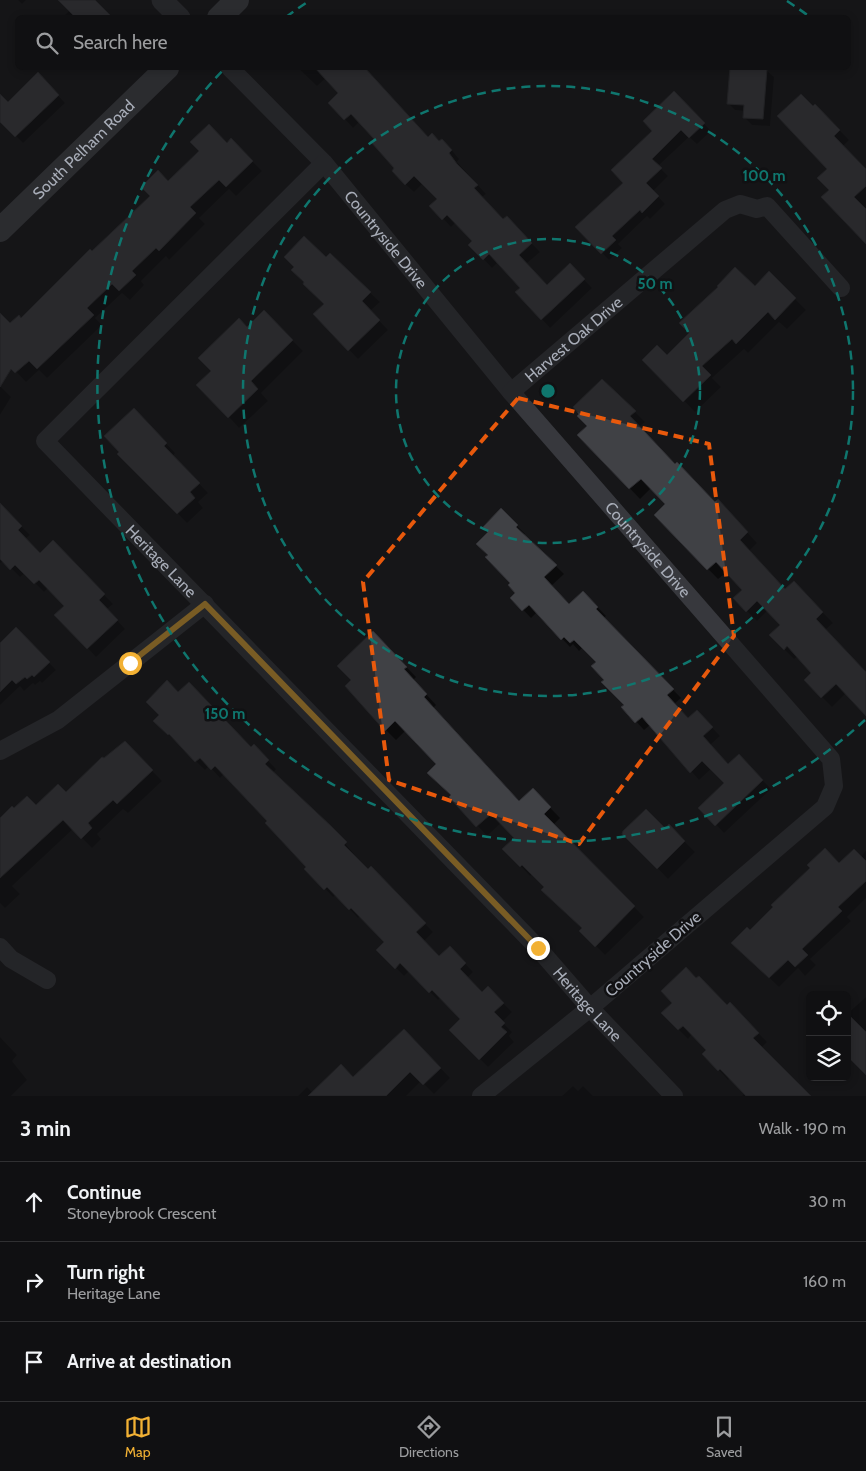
<!DOCTYPE html>
<html lang="en">
<head>
<meta charset="utf-8">
<style>
  :root { --surface:#101012; --page:#1e1e20; --text:#f1f3f6; --muted:#9c9d9f; --line:#303032; --accent:#f2b134 }
  body { margin:0; font-family:Cabin,sans-serif; background:var(--page); color:var(--text) }
  .controls { position:absolute; right:15px; bottom:15px; display:grid; overflow:hidden; border-radius:8px; box-shadow:0 2px 8px #0003 }
  .controls button { width:45px; height:45px; display:grid; place-items:center; padding:0; border:0; border-bottom:1px solid var(--line); background:var(--surface); color:var(--text); font:25px sans-serif }
  .stop { position:absolute; width:15px; height:15px; margin:-11px; border:4px solid #f2b134; border-radius:50%; background:#fff }
  .stop.end { background:#f2b134; border-color:#fff; box-shadow:0 1px 5px #0008 }
  .list { margin:0; padding:0; list-style:none }
  h2 { display:flex; justify-content:space-between; align-items:center; height:65px; margin:0; padding:0 20px; font-size:21px }
  h2 small { font-size:16px; font-weight:400; color:var(--muted) }
  .list li { display:grid; grid-template-columns:32px 1fr auto; gap:15px; align-items:center; box-sizing:border-box; height:80px; padding:0 20px; border-top:1px solid var(--line) }
  .list b { display:block; font-size:19px; white-space:nowrap }
  .list p { margin:0; font-size:16px; white-space:nowrap; color:var(--muted) }
  .list em { font-size:16px; font-style:normal; color:var(--muted) }
  .icon { flex:none; width:28px; height:28px; fill:none; stroke:currentColor; stroke-width:2; stroke-linecap:round; stroke-linejoin:round }
  .map { position:relative; flex:none; width:866px; height:1096px; overflow:hidden }
  .search { position:absolute; background:var(--surface); box-shadow:0 2px 8px #0003; left:15px; right:15px; top:15px; height:55px; display:flex; align-items:center; gap:12px; box-sizing:border-box; padding:0 18px; border-radius:8px; color:var(--muted); font-size:19px }
  .sheet { height:305px; background:var(--surface) }
  nav { display:flex; justify-content:space-around; align-items:center; box-sizing:border-box; height:70px; border-top:1px solid var(--line); background:var(--surface); font-size:14px; color:var(--muted) }
  nav a { display:grid; justify-items:center; gap:2px }
  nav .on { color:var(--accent) }
  .map>svg:first-child { display:block }
  .shadow { fill:#0007 }
  .building { fill:#404145; stroke:#303034 }
  .lines { fill:none; stroke-linecap:round; stroke-linejoin:round }
  .minor { stroke:#37383d; stroke-width:18 }
  .tertiary { stroke:#37383d; stroke-width:21 }
  .secondary { stroke:#45474d; stroke-width:24 }
  .route { stroke:#f2b134; stroke-width:6 }
  .marked { fill:none; stroke:#e8590c; stroke-width:4; stroke-dasharray:10 6; stroke-linejoin:round }
  .ring { fill:none; stroke:#0f766e; stroke-width:2.5; stroke-dasharray:9 6 }
  .labels { text-anchor:middle; dominant-baseline:central; stroke-width:5; stroke-linejoin:round; paint-order:stroke }
  .street-label { font-size:16px; fill:#a8adb8; stroke:#111113 }
  .centre { fill:#0f766e; stroke:#111113; stroke-width:2.5 }
  .ring-label { font-size:15px; text-anchor:middle; font-weight:bold; fill:#0f766e; stroke:#111113; stroke-width:5; stroke-linejoin:round; paint-order:stroke }
</style>
</head>
<body>
<div class="map">
<svg width="866" height="1096" viewBox="0 0 866 1096">
  <rect width="100%" height="100%" fill="#161618"/>
  <path class="shadow" d="M18,0H26L22,4Z
    M71,0H93L111,18H62L70,10Z
    M298,68H363L428,138L450,148L459,159L457,162L486,194L482,197L504,221L515,226L540,252L526,264L547,287L570,265L592,288L550,328L517,292L521,288L498,262L492,268L470,245L474,241L456,222L451,227L431,206L438,199L423,183L414,192L405,184L376,139L360,121L353,128L330,103L340,93L326,78L317,86Z
    M731,68H756L766,70L774,77L770,126L752,125L744,117L745,111L735,110L728,103Z
    M38,74L65,103L23,143L0,120V100L8,104Z
    M674,93L711,131L697,144L689,137L658,166L668,176L653,191L665,204L650,219L647,216L618,244L622,248L609,260L577,227L624,183Z
    M813,108L825,115L849,140L843,146L866,171V242L831,190L829,169Z
    M231,140L262,171L236,196L229,189L199,218L205,224L169,260L166,256L141,281L144,285L130,300L122,293L95,318L102,325L47,378L39,370L26,382L0,355V325H10L22,320L168,182Z
    M330,255L380,302L370,311L388,330L358,359L314,314L325,304L326,258Z
    M769,273L806,310L787,329L779,322L748,353L744,349L712,378L721,387L695,412L644,360L667,356L755,288Z
    M264,312L303,351L261,393L268,401L239,428L229,417L213,371L247,328Z
    M0,386L11,397L0,415Z
    M635,412L645,422L639,427L675,466L715,503L728,511L757,543L749,551L786,591L804,593L833,623L825,630L866,673V714L846,693L832,707L822,697L813,673L798,656L794,659L784,649L781,625L768,610L757,621L747,611L744,590L727,572L718,579L672,532L667,504L651,488L640,499L579,435Z
    M143,419L175,453L173,456L208,493L198,502L203,508L187,523L119,454Z
    M501,510L525,534L524,535L564,574L551,586L569,605L583,592L606,616L603,618L681,698L674,704L688,720H705L720,736L710,745L729,765L739,756L771,789L724,833L700,808L726,784L711,769L699,780L650,725L644,730L623,707L625,705L606,680L597,662L583,647L579,651L573,644L570,647L537,612L531,618L512,598L517,593L512,583L489,555L490,532Z
    M8,513L30,535L25,539L40,554L53,542L113,604L107,609L125,629L96,657L56,615L66,606L48,588L44,592L25,573L20,577L4,561L0,563V520Z
    M16,629L56,670L42,683L40,681L35,685L33,683L24,691L20,686L0,705V645Z
    M383,643L416,677L413,680L436,705L433,708L520,802L533,790L560,818L553,825L644,917L605,955L581,931L584,928L546,887L533,874L530,876L504,849L515,838L501,823L487,836L451,797L453,795L438,764L406,730L396,740L386,730Z
    M178,693L251,748L254,746L276,769L273,773L339,836L368,871L371,868L433,932L424,941L439,958L458,956L473,972L467,978L482,994L488,988L512,1012L502,1022L512,1032L509,1036L514,1042L488,1067L451,1030L462,1019L441,997L438,1000L409,971L404,976L378,950L385,942L360,916L358,918L336,895L333,897L306,869L308,867L224,774L220,778L209,766L205,770L155,721Z
    M125,743L162,781L128,813L123,809L97,834L101,839L92,848L73,829L12,886L20,894L5,908L0,903V820L14,809L36,807L66,794Z
    M669,826L695,852L668,879L624,834L665,830Z
    M866,850V898L847,917L851,921L810,959L816,965L805,976L798,968L779,987L742,952L750,931L839,865L861,857Z
    M697,979L727,1007L739,1013L767,1042L761,1048L810,1096H742L745,1093L730,1078L728,1080L704,1054L708,1050L692,1034L688,1039L662,1013Z
    M866,997V1073L847,1014Z
    M0,1037L17,1055L12,1061L27,1080L11,1096H0Z
    M414,1040L450,1078L434,1094L421,1081L406,1096H298L307,1087L313,1093L354,1078Z
    M573,1086L578,1091L583,1086L593,1096H562Z"/>
  <path class="building" d="M58,0H95L113,18H76Z
    M315,68H365L428,137L432,133L439,141L442,139L452,150L449,153L457,164L478,185L474,188L503,219L507,216L532,243L519,255L547,285L570,263L585,279L541,320L515,292L520,288L489,254L483,260L468,245L472,241L447,215L442,220L429,206L437,199L414,176L405,185L392,171L394,168L371,142L374,139L351,114L344,120L328,103L338,93Z
    M730,68L767,69L763,119L743,118L744,105L727,104Z
    M38,72L59,95L15,137L0,122V94L8,102Z
    M674,91L705,123L689,138L681,130L652,159L662,168L646,183L659,196L642,213L640,210L612,236L616,240L601,254L575,227L623,183L611,170L652,131L643,121Z
    M801,94L813,106L815,104L840,130L834,136L866,169V186L854,197L866,209V244L821,197L829,190L817,178L827,169L777,116Z
    M209,124L227,143L231,138L253,161L226,187L219,180L190,207L196,213L159,251L156,248L132,271L136,275L119,291L112,284L87,308L94,315L37,369L29,361L15,373L11,369L0,387V313L10,323L19,315L21,318L90,249L92,251L150,196L141,187L158,170L168,181L199,151L190,142Z
    M304,236L326,257L330,253L371,292L362,301L380,320L348,351L313,314L324,304L303,284L304,282L291,270L294,267L284,257Z
    M735,267L755,286L769,271L796,298L775,320L768,312L736,344L732,339L702,366L711,375L683,402L642,360L657,345L667,355L689,333L679,323L718,287L717,286Z
    M264,310L293,340L251,381L258,389L228,418L196,385L211,371L198,358L239,318L247,327Z
    M602,379L636,411L630,416L675,464L677,462L715,502L718,499L748,532L740,540L785,589L794,581L823,612L816,619L866,672V716L836,684L821,698L804,680L811,673L787,646L784,650L769,635L780,625L757,601L746,612L733,598L742,590L716,562L707,570L654,515L665,504L641,479L629,489L577,435L587,426L577,416L579,414L573,407Z
    M134,408L167,443L164,446L200,483L190,492L195,498L177,514L117,454L119,452L104,436Z
    M0,503L22,526L18,530L40,553L53,540L105,594L99,600L118,620L87,649L54,615L64,606L39,580L34,584L15,565L10,570L0,559Z
    M501,508L518,525L516,527L557,565L544,577L569,604L583,591L598,607L596,609L674,689L667,695L688,718L697,710L713,727L703,736L728,764L739,754L763,780L715,826L698,808L724,783L702,761L690,773L642,717L635,723L621,707L624,705L601,682L604,680L591,666L596,662L574,640L570,643L564,637L561,640L529,605L522,611L510,598L515,593L508,585L510,583L485,557L488,555L476,544L488,532L483,527Z
    M16,627L50,662L34,677L32,675L27,679L25,677L16,684L12,680L0,692V643Z
    M373,631L407,667L404,669L427,694L424,697L519,801L533,788L551,807L544,814L635,906L595,947L579,931L582,928L541,890L544,887L522,865L520,867L502,849L514,838L491,814L476,827L449,797L451,795L427,773L436,764L395,721L385,731L345,686L351,680L337,666Z
    M167,680L178,692L189,682L251,747L254,744L269,760L265,764L331,826L347,842L344,845L368,869L371,866L426,923L416,932L439,956L450,946L466,963L460,969L482,992L488,986L504,1003L494,1012L505,1023L501,1027L507,1032L479,1060L449,1030L460,1019L432,990L429,993L400,963L395,969L376,950L384,942L351,908L349,910L327,887L324,890L304,869L306,867L265,823L267,821L215,766L211,770L200,758L195,762L169,734L168,735L153,721L159,715L146,702Z
    M125,741L153,770L117,804L113,800L88,823L92,828L81,839L63,820L0,878V818L12,806L14,808L27,796L36,805L58,784L66,792L102,757L104,758Z
    M646,809L665,828L669,824L685,841L657,869L622,834L623,831Z
    M825,848L839,863L854,849L866,861V881L838,907L842,911L802,949L808,955L795,967L788,960L769,978L731,943L747,927L750,930L773,907L771,905L810,868L807,865Z
    M686,967L696,978L699,976L727,1005L730,1002L759,1033L753,1038L811,1096H746L720,1069L718,1071L702,1054L706,1050L683,1026L678,1030L661,1013L672,1003L661,991Z
    M847,1013L866,1032V1075L847,1056Z
    M404,1029L441,1068L423,1085L410,1072L386,1096H308L341,1064L353,1077Z"/>
  <g class="lines">
    <g class="minor">
      <path id="s1" d="M230,68L324,163L511,392L831,759L834,786L825,807L590,1008L481,1096"/>
      <path id="s2" d="M324,163L45,441L538,948L590,1008L674,1096"/>
      <path id="s3" d="M511,392L725,210L740,204L757,209L767,206L841,288"/>
      <path d="M0,751L58,720L205,604"/>
      <path d="M0,947L11,959L47,980"/>
    </g>
    <path class="tertiary" d="M162,0L180,18"/>
    <g class="secondary">
      <path d="M219,18L237,0"/>
      <path id="s4" d="M0,230L167,68"/>
    </g>
  </g>
  <g class="lines">
    <path class="route" d="M130,663L205,604L538,948"/>
  </g>
  <path d="M0 0H866V1096H0ZM518,398L709,444L734,636L579,844L389,780L363,582Z" fill="#161618" fill-opacity=".55" fill-rule="evenodd"/>
  <path class="marked" d="M518,398L709,444L734,636L579,844L389,780L363,582Z"/>
  <g class="ring">
    <circle cx="548" cy="391" r="152"/>
    <circle cx="548" cy="391" r="305"/>
    <path d="M865 720A457 457 0 0 1 225 68M286 17A457 457 0 0 1 309 1M787 1A457 457 0 0 1 810 17"/>
  </g>
  <g class="labels">
    <g class="street-label">
      <text stroke="none"><textPath href="#s4" startOffset="116">South Pelham Road</textPath></text>
      <text stroke="none"><textPath href="#s1" startOffset="232">Countryside Drive</textPath></text>
      <text stroke="none"><textPath href="#s3" startOffset="82">Harvest Oak Drive</textPath></text>
      <text stroke="none"><textPath href="#s1" startOffset="638">Countryside Drive</textPath></text>
      <text stroke="none"><textPath href="#s2" startOffset="561">Heritage Lane</textPath></text>
      <text transform="translate(653 954) rotate(-41)">Countryside Drive</text>
      <text stroke="none"><textPath href="#s2" startOffset="1176">Heritage Lane</textPath></text>
    </g>
  </g>
  <circle cx="548" cy="391" r="8" class="centre"/>
  <g class="ring-label">
    <text x="764" y="181">100 m</text>
    <text x="655" y="289">50 m</text>
    <text x="225" y="719">150 m</text>
  </g>
</svg>
<div class="controls">
<button><svg class="icon" aria-label="locate" viewBox="0 0 24 24"><circle cx="12" cy="12" r="6"/><path d="M12 2v4M12 18v4M2 12h4M18 12h4"/></svg></button>
<button><svg class="icon" aria-label="layers" viewBox="0 0 24 24"><path d="M12 4l9 5-9 5-9-5zM3 14l9 5 9-5"/></svg></button>
</div>
<div class="stop" style="left:130px;top:663px"></div>
<div class="stop end" style="left:538px;top:948px"></div>
<div class="search"><svg class="icon" aria-label="search" viewBox="0 0 24 24"><circle cx="10" cy="10" r="6"/><path d="M15 15l6 6"/></svg>Search here</div>
</div>
<section class="sheet">
<h2>3 min<small>Walk · 190 m</small></h2>
<ul class="list">
<li><svg class="icon" aria-label="ahead" viewBox="0 0 24 24"><path d="M12 20V5M6 11l6-6 6 6"/></svg><div><b>Continue</b><p>Stoneybrook Crescent</p></div><em>30 m</em></li>
<li><svg class="icon" aria-label="right" viewBox="0 0 24 24"><path d="M7 20v-9h11M14 6l5 5-5 5"/></svg><div><b>Turn right</b><p>Heritage Lane</p></div><em>160 m</em></li>
<li><svg class="icon" aria-label="arrive" viewBox="0 0 24 24"><path d="M6 21V4h12l-3 4 3 4H6"/></svg><div><b>Arrive at destination</b></div></li>
</ul>
</section>
<nav>
<a class="on"><svg class="icon" aria-label="map" viewBox="0 0 24 24"><path d="M3 6l6-2 6 2 6-2v14l-6 2-6-2-6 2zM9 4v14M15 6v14"/></svg>Map</a>
<a><svg class="icon" aria-label="directions" viewBox="0 0 24 24"><path d="M12 3l9 9-9 9-9-9zM9 14v-3h6M13 9l2 2-2 2"/></svg>Directions</a>
<a><svg class="icon" aria-label="saved" viewBox="0 0 24 24"><path d="M7 4h10v16l-5-4-5 4z"/></svg>Saved</a>
</nav>
</body>
</html>
